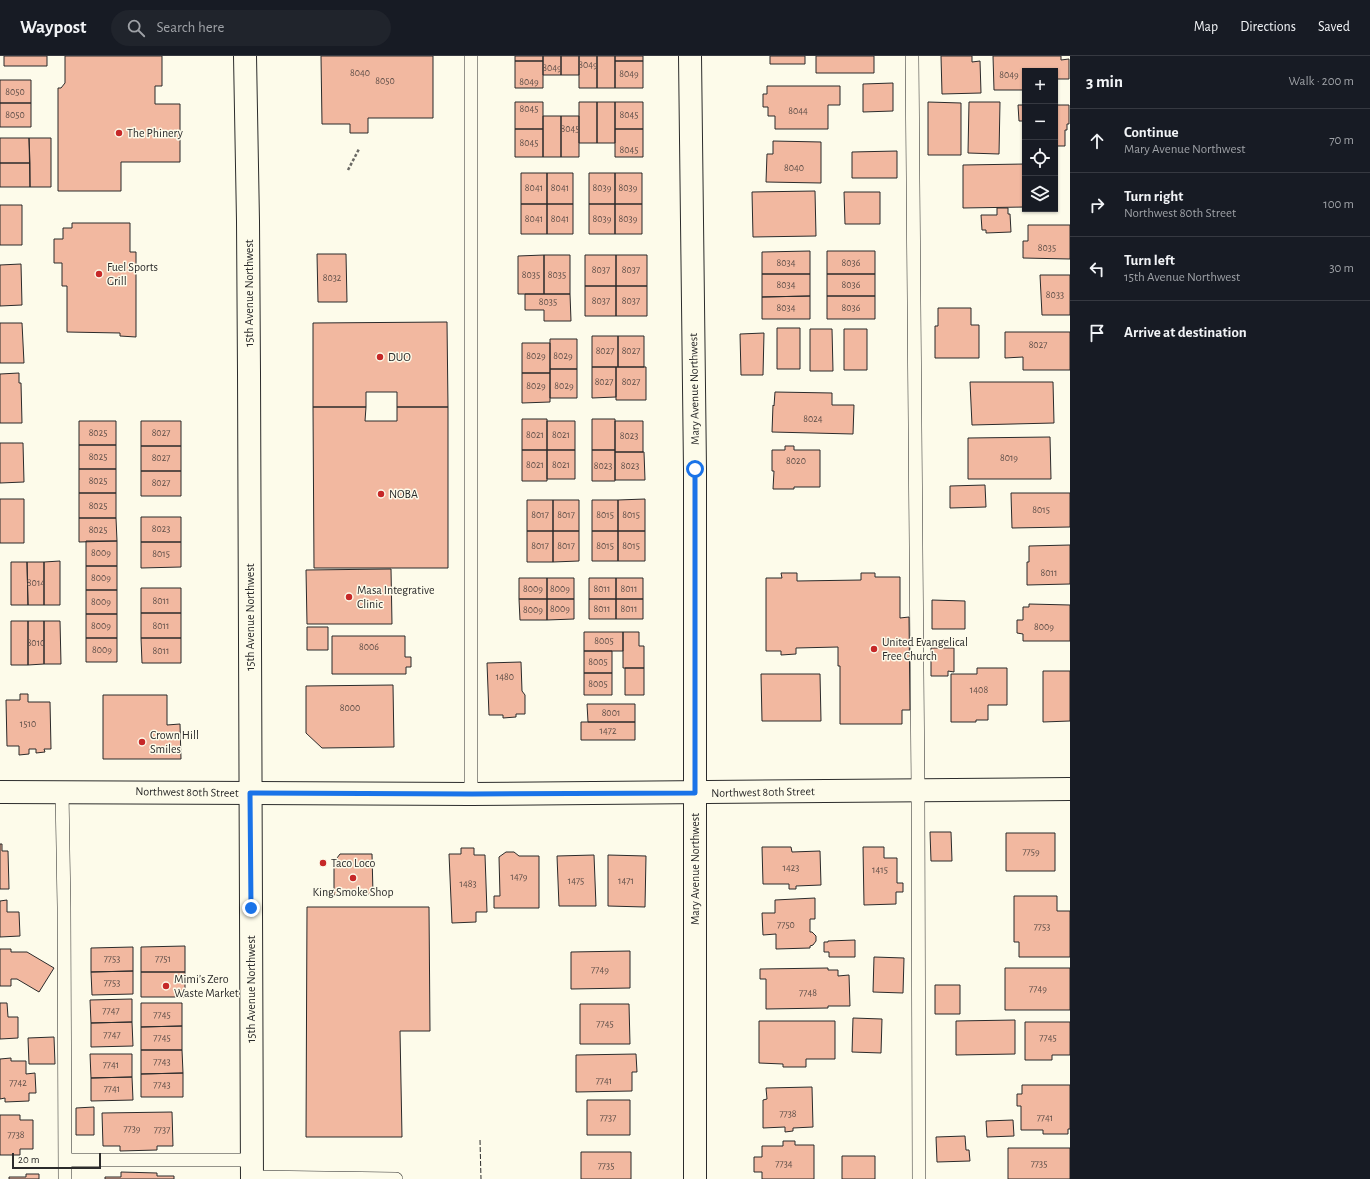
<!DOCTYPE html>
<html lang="en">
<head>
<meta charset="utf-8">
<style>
  :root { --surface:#171b24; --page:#20242c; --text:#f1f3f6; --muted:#9ea1a6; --line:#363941 }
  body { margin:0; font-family:"Alegreya Sans",sans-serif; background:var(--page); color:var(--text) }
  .controls { position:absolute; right:12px; top:12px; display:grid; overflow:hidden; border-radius:0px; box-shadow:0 1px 3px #0004 }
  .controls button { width:36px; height:36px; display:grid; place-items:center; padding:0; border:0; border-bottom:1px solid var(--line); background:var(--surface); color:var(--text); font:20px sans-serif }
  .scale { position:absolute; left:12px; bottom:10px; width:89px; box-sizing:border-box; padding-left:4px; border:2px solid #2b2b2b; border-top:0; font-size:11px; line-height:14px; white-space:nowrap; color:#2b2b2b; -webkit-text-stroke:3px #fdfbea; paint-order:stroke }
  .stop { position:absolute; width:12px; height:12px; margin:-9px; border:3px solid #1a73e8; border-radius:50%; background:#fff }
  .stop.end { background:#1a73e8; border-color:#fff; box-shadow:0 1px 4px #0008 }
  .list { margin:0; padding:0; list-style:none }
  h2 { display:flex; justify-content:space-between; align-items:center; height:52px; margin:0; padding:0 16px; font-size:17px }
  h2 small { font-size:13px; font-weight:400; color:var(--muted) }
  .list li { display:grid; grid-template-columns:26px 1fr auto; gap:12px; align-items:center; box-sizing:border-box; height:64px; padding:0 16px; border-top:1px solid var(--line) }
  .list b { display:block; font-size:15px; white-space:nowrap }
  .list p { margin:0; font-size:13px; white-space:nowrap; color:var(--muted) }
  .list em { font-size:13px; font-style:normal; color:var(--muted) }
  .icon { flex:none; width:22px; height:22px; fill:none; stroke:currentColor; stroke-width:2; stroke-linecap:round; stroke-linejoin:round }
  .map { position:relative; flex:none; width:1070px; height:1123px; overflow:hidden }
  header { display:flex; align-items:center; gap:24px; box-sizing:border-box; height:56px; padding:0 20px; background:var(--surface); border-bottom:1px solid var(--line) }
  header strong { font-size:19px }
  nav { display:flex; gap:22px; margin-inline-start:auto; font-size:14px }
  .search { width:280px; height:36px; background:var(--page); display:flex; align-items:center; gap:10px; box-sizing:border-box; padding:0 14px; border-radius:22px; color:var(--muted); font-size:15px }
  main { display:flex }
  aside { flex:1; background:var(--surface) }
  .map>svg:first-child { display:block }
  .building { fill:#f2b8a0; stroke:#2b2b2b }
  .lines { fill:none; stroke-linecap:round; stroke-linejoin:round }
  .service-casing { stroke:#2b2b2b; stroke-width:14 }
  .minor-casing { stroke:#2b2b2b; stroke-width:24 }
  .tertiary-casing { stroke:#2b2b2b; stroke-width:24 }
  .primary-casing { stroke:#2b2b2b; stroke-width:24 }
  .path { stroke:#6a6964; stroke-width:2.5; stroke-dasharray:3 2; stroke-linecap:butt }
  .service { stroke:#fdfbea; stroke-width:13 }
  .minor { stroke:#fdfbea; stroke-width:22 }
  .tertiary { stroke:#fdfbea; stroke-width:22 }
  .primary { stroke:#fdfbea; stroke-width:22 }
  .fence { stroke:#2b2b2b; stroke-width:1; stroke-dasharray:5 2; stroke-linecap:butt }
  .route { stroke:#1a73e8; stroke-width:5 }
  .poi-dot { fill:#c62828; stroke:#fdfbea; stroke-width:1.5 }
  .labels { text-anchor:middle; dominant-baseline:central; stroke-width:3; stroke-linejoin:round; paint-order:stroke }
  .number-label { font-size:10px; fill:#5d4e48 }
  .poi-label { font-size:12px; fill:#2b2b2b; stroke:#fdfbea; text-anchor:start }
  .street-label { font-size:12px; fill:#2b2b2b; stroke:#fdfbea }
</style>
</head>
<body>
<header>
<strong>Waypost</strong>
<div class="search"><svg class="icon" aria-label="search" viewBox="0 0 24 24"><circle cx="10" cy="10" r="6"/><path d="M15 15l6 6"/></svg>Search here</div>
<nav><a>Map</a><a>Directions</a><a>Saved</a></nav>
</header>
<main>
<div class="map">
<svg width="1070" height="1123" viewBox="0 0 1070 1123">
  <rect width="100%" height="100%" fill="#fdfbea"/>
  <path class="building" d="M4,0H47V10H4Z
    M65,0H162V30H155V48H180V106H121V135H58V32H61L65,27Z
    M321,0H433V62H368V77H350V68H322Z
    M515,0H543V5H515Z
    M543,0H561V19H543Z
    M561,0H579V19H561Z
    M579,0H597V32H579Z
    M597,0H615V32H597Z
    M615,0H643V5H615Z
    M770,0H805V8H770Z
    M816,0H874V17H816Z
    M941,0H972V6L980,5L981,37L942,38Z
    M993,0H1061V4L1069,3V23H1055V15H1025V34H994Z
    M515,5H543V32H515Z
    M615,5H643V32H615Z
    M0,24H31V47H0Z
    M893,27V55L863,56V28Z
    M767,30H840V49H828V73H775V60H768V51H763V38H767Z
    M515,46H543V73H515Z
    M579,46H597V87H579Z
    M597,46H615V87H597Z
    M615,46H643V73H615Z
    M928,46L961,47V99H928Z
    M969,46H1000L999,98L968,97Z
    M0,47H31V71H0Z
    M1018,49H1025V65H1019Z
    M1055,49H1069V68H1067V74H1065V90H1055Z
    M543,60H561V101H543Z
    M561,60H579V101H561Z
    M515,73H543V101H515Z
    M615,73H643V101H615Z
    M0,82H29L30,107H0Z
    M29,82H51V131H30Z
    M773,85L821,86V127L766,126L767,98H773Z
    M897,95V122H852V96Z
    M0,107H30V131H0Z
    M1025,108V151L963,152V109Z
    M521,117H547V148H521Z
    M547,117H573V148H547Z
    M589,117H615V148H589Z
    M615,117H642V148H615Z
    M815,135L816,180L753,181L752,136Z
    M844,136H880V168H845Z
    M521,148H547V178H521Z
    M547,148H573V178H547Z
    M589,148H615V178H589Z
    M615,148H642V178H615Z
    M0,149H22V189H0Z
    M997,152H1008V158H1010L1011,176L986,177V174H982L981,159H997Z
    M72,167H130V196H136V281L120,280V277L67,276V230H62V207H54V183H63V172H72Z
    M1028,169H1070V203L1023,202V185H1028Z
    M810,195V218H762V196Z
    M827,195H875V218H827Z
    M317,198H346L347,246H318Z
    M544,199V238H518V200Z
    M544,199H570V238H544Z
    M585,199H616V230H585Z
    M616,199H647V230H616Z
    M21,208L22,249L0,250V209Z
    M762,218H810V240L762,241Z
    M827,218H875V240H827Z
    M1040,219H1070V259H1042Z
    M585,230H616V260H585Z
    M616,230H647V260H616Z
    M525,238H570L571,265H544V254H525Z
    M810,240V263H762V241Z
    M827,240H875V263H827Z
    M938,252H971V269H979V302H935V270H938Z
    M447,266L448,351H397V336H366V351H313V267Z
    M0,267H22L24,307H0Z
    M777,272H800V313H777Z
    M810,273H832L833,315H810Z
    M844,273H867V314H844Z
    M1005,276H1070V314H1023V301L1005,302Z
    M764,277L763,319H741L740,278Z
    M592,280H618V311H592Z
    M618,280H644V311H618Z
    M550,283H577V313H550Z
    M522,287H550V317H522Z
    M592,311H616V341L592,342Z
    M616,311H646V344H616Z
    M550,313H577V342H550Z
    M19,317V327H21L22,367H0V318Z
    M522,317H550V346L522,347Z
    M970,326H1053L1054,367L972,369Z
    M775,336L832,337V349H854L853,378L772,376L773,349L774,350Z
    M313,351H366L365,365H397V351H448V512H314Z
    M522,363H547V394H522Z
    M592,363H615V394H592Z
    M79,365H116V389H79Z
    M141,365H181V390H141Z
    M547,365H575V394H547Z
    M615,365H643V396H615Z
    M1050,381L1051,423H968V382Z
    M0,387H23L24,426L0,427Z
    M79,389H116V413H79Z
    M141,390H181V415H141Z
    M785,390H794V394H820V431H794V433H773L774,415H772V394H785Z
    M522,394H547V425H522Z
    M547,394H575V423H547Z
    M592,394H615V425H592Z
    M615,396H644L645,424H615Z
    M79,413H116V437H79Z
    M141,415H181V440H141Z
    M985,429L986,451L950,452V430Z
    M79,437H116V462H79Z
    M1011,437H1070V471L1012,472Z
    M0,443H24V487H0Z
    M645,443V475H618V444Z
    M527,444H553V475H527Z
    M553,444H579V475H553Z
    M592,444H618V475H592Z
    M141,461H181V486H141Z
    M79,462H116L117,485L79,486Z
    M527,475H553V506H527Z
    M553,475H579V505L553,506Z
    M592,475H618V505H592Z
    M618,475H645V505H618Z
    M86,485H117V510H86Z
    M141,486H181V511L141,512Z
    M1070,489V528L1027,529V506H1029V490Z
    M60,505V549H44V506Z
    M11,506H27L28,549H11Z
    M27,506H44V549H28Z
    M86,510H117V534H86Z
    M391,513L392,568H307L306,514Z
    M781,517H797V525L861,524V517H875V521H900V562L909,561L910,654H902V668H840V610H838V591L796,592V598L781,599V595H766V522H782Z
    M519,522H547V543H519Z
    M547,522H574V543H547Z
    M589,522H616V543H589Z
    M616,522H643V543H616Z
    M141,532H181V557H141Z
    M86,534H117V558H86Z
    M519,543H547V564H520Z
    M547,543H574V563L547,564Z
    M589,543H616V563H589Z
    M616,543H643V563H616Z
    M932,544L965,545V573H932Z
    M1029,548L1070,549V585H1023V578L1017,577V564H1023V551H1029Z
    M141,557H181V582H141Z
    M86,558H117V582H86Z
    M11,565H28V609H11Z
    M28,565H44V608L28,609Z
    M44,565H60L61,608H44Z
    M307,571H328V594H307Z
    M584,576H623V595H584Z
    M623,576H639V590H644V612H623Z
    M332,580H405V601H411V611H406V618H332Z
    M86,582H117V606H86Z
    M141,582H181V607H142Z
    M931,592H954V616L948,615V620H931Z
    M584,595H612V617H584Z
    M521,606L522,635L525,639V658H516V661L503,662V659H489L487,607Z
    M625,612H644V639H625Z
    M977,612H1007V649H988V664H976V666H951V618H977Z
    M1043,615H1070V665L1043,666Z
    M584,617H612V639H584Z
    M761,618H820L821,665H762Z
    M393,629L394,691L322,692L306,677V630Z
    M20,638H28V646H50L51,693H44L45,696L36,697V693H29V698L19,699V690H7L6,644H20Z
    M103,639H167V669L180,668L181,703H103Z
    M587,648H635V666H588Z
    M581,666H635V684H581Z
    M930,776H951L952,805H931Z
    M1006,777H1055V815H1006Z
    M0,788H2V795H8L9,833H0Z
    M762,791H791L792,796L820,795L821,829L796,830V833H789V828H763Z
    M863,791H884V802H897V827H903V836H896V848L864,849Z
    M461,792H474V799H485L487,856H476V866L452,867L449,798H461Z
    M506,796H514L519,800H539V852H494V840H500L499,801Z
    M340,798H372L373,838L334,839V806Z
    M594,799L596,850H559L557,800Z
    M608,799L646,800L645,851L608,850Z
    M1014,840H1057V855H1070V901H1019V886H1014Z
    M815,842V863H810V876H812L816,880V885L813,889L810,890V892L776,893V878L763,879L762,857H775V844Z
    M7,844V856H19L20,880L0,881V845Z
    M307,851H429L430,975H400L402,1081H306Z
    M855,884V901H829V896H824V886H828V885Z
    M185,890V916H141V891Z
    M133,891V915L91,916V892Z
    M0,893H11V896H27L54,912L39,936L17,923H11V930H0Z
    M630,895V932L571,933V896Z
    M874,901L904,902L903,937L873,936Z
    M828,912V914H838V920L849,919L850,950H828V952L766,953V923H760V913Z
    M1005,912H1070V954H1005Z
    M133,915V938L92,939L91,916Z
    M141,916H185V941H141Z
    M935,929H960V958H935Z
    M132,943V966L91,967L90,944Z
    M0,947H7L8,961H18V982L0,983Z
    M141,947H182V970L141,971Z
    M580,948H629L630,988H580Z
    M853,962L882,963L881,997L852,996Z
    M1015,964V998L956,999V965Z
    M759,965H835V1003H806V1011H783V1008L759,1007Z
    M132,966L133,990L91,991V967Z
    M1025,966H1070V999H1052V1004H1025Z
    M182,970V994H141V971Z
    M54,981L55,1008H29L28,982Z
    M141,994H182L183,1017L141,1018Z
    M90,998H132V1021L91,1022Z
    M636,998L637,1016H632V1035L576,1036V999Z
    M11,1002V1005H26V1018L35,1017L36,1037H29V1045L5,1046V1042L0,1043V1003Z
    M183,1017V1041H141V1018Z
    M132,1021L133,1044L91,1045V1022Z
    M1022,1029H1070V1073H1068V1078H1043V1074H1021V1050H1017V1038H1022Z
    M812,1031L813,1071L793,1072V1075L785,1076V1071L763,1072V1044L767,1043L766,1032Z
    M587,1044H630V1079H587Z
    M94,1051V1079H76V1052Z
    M172,1056L173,1090H157V1094L120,1095V1090H103L102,1057Z
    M0,1059H20V1064H33V1093H20V1099H0Z
    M1013,1064L1014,1080L987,1081L986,1065Z
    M965,1080L966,1094H969L970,1105L937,1106L936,1081Z
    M783,1085H795V1089H814V1123H762V1116H754V1101H762V1090H783Z
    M1008,1092H1070V1123H1008Z
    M581,1096H631V1123H581Z
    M842,1100H875V1123H842Z
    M121,1116L157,1117V1120H174V1123H105V1121H121Z
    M26,1118H39V1123H9V1121H26Z"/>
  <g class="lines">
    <g class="service-casing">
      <path id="service" d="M471,0V738
        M912,0L918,735L919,1123
        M62,735L64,851L65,1123
        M65,1104H252
        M252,1121L396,1123"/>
    </g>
    <g class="minor-casing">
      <path id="minor" d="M690,0L695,413V1123"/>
    </g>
    <g class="tertiary-casing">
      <path id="tertiary" d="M0,736L471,738L1070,733"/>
    </g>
    <g class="primary-casing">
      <path id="primary" d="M245,0L248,165L249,317L252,1123"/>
    </g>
    <path class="path" d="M348,114L359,93"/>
    <use href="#service" class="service"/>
    <use href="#minor" class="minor"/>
    <use href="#tertiary" class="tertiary"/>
    <use href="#primary" class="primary"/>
    <path class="fence" d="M480,1084L481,1123"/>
  </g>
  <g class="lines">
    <path class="route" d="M251,852L250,737L472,738L695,737V413"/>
  </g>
  <g class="poi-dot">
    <circle cx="119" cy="77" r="4"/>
    <circle cx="99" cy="218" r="4"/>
    <circle cx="380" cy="301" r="4"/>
    <circle cx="381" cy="438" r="4"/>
    <circle cx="349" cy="541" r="4"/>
    <circle cx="874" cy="593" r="4"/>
    <circle cx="142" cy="686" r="4"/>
    <circle cx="323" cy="807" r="4"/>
    <circle cx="353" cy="822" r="4"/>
    <circle cx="166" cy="930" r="4"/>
  </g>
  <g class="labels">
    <g class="number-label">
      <text x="588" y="9">8049</text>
      <text x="552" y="12">8049</text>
      <text x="360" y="17">8040</text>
      <text x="629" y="18">8049</text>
      <text x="1009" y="19">8049</text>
      <text x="385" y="25">8050</text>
      <text x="529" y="26">8049</text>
      <text x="15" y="36">8050</text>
      <text x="529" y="53">8045</text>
      <text x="798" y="55">8044</text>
      <text x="15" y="59">8050</text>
      <text x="629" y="59">8045</text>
      <text x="570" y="73">8045</text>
      <text x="529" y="87">8045</text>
      <text x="629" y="94">8045</text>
      <text x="794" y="112">8040</text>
      <text x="534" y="132">8041</text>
      <text x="560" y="132">8041</text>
      <text x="602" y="132">8039</text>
      <text x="628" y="132">8039</text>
      <text x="534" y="163">8041</text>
      <text x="560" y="163">8041</text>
      <text x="602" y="163">8039</text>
      <text x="628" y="163">8039</text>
      <text x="1047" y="192">8035</text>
      <text x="786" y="207">8034</text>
      <text x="851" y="207">8036</text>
      <text x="601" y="214">8037</text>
      <text x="631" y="214">8037</text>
      <text x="531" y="219">8035</text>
      <text x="557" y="219">8035</text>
      <text x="332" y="222">8032</text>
      <text x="786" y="229">8034</text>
      <text x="851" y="229">8036</text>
      <text x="1055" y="239">8033</text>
      <text x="601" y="245">8037</text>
      <text x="631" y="245">8037</text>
      <text x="548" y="246">8035</text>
      <text x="786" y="252">8034</text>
      <text x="851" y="252">8036</text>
      <text x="1038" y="289">8027</text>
      <text x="605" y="295">8027</text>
      <text x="631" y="295">8027</text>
      <text x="536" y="300">8029</text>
      <text x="563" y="300">8029</text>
      <text x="604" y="326">8027</text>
      <text x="631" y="326">8027</text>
      <text x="536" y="330">8029</text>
      <text x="564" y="330">8029</text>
      <text x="813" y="363">8024</text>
      <text x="98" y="377">8025</text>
      <text x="161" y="377">8027</text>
      <text x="535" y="379">8021</text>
      <text x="561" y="379">8021</text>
      <text x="629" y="380">8023</text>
      <text x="98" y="401">8025</text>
      <text x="161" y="402">8027</text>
      <text x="1009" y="402">8019</text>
      <text x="796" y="405">8020</text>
      <text x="535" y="409">8021</text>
      <text x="561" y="409">8021</text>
      <text x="603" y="410">8023</text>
      <text x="630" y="410">8023</text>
      <text x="98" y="425">8025</text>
      <text x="161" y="427">8027</text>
      <text x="98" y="450">8025</text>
      <text x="1041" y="454">8015</text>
      <text x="540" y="459">8017</text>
      <text x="566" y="459">8017</text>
      <text x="605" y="459">8015</text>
      <text x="631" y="459">8015</text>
      <text x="161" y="473">8023</text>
      <text x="98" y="474">8025</text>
      <text x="540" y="490">8017</text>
      <text x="566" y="490">8017</text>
      <text x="605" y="490">8015</text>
      <text x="631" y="490">8015</text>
      <text x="101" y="497">8009</text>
      <text x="161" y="498">8015</text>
      <text x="1049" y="517">8011</text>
      <text x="101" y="522">8009</text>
      <text x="36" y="527">8014</text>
      <text x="533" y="533">8009</text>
      <text x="560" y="533">8009</text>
      <text x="602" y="533">8011</text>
      <text x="629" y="533">8011</text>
      <text x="161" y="545">8011</text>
      <text x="101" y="546">8009</text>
      <text x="560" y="553">8009</text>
      <text x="602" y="553">8011</text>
      <text x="629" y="553">8011</text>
      <text x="533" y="554">8009</text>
      <text x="101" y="570">8009</text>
      <text x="161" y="570">8011</text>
      <text x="1044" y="571">8009</text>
      <text x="604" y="585">8005</text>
      <text x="36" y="587">8010</text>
      <text x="369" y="591">8006</text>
      <text x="102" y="594">8009</text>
      <text x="161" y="595">8011</text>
      <text x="598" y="606">8005</text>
      <text x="505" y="621">1480</text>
      <text x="598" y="628">8005</text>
      <text x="979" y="634">1408</text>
      <text x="350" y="652">8000</text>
      <text x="611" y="657">8001</text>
      <text x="28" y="668">1510</text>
      <text x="608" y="675">1472</text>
      <text x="1031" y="796">7759</text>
      <text x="791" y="812">1423</text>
      <text x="880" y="814">1415</text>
      <text x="519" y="821">1479</text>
      <text x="576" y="825">1475</text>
      <text x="626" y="825">1471</text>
      <text x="468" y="828">1483</text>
      <text x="786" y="869">7750</text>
      <text x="1042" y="871">7753</text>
      <text x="112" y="903">7753</text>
      <text x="163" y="903">7751</text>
      <text x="600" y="914">7749</text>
      <text x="112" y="927">7753</text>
      <text x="1038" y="933">7749</text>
      <text x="808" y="937">7748</text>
      <text x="111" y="955">7747</text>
      <text x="162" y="959">7745</text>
      <text x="605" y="968">7745</text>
      <text x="112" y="979">7747</text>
      <text x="162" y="982">7745</text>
      <text x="1048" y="982">7745</text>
      <text x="162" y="1006">7743</text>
      <text x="111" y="1009">7741</text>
      <text x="604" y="1025">7741</text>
      <text x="18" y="1027">7742</text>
      <text x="162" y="1029">7743</text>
      <text x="112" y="1033">7741</text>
      <text x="788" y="1058">7738</text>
      <text x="608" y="1062">7737</text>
      <text x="1045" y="1062">7741</text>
      <text x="132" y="1073">7739</text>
      <text x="162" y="1074">7737</text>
      <text x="16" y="1079">7738</text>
      <text x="784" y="1108">7734</text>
      <text x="1039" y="1108">7735</text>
      <text x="606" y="1110">7735</text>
    </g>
    <g class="poi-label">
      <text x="127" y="77">The Phinery</text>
      <text x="107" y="211">Fuel Sports<tspan x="107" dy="14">Grill</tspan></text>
      <text x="388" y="301">DUO</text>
      <text x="389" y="438">NOBA</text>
      <text x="357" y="534">Masa Integrative<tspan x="357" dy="14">Clinic</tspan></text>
      <text x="882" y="586">United Evangelical<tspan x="882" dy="14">Free Church</tspan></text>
      <text x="150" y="679">Crown Hill<tspan x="150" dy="14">Smiles</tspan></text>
      <text x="331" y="807">Taco Loco</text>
      <text x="353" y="836" text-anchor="middle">King Smoke Shop</text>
      <text x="174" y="923">Mimi’s Zero<tspan x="174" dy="14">Waste Market</tspan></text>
    </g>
    <g class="street-label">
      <text transform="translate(249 237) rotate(-90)">15th Avenue Northwest</text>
      <text transform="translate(694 333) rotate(-91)">Mary Avenue Northwest</text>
      <text transform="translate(250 561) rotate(-90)">15th Avenue Northwest</text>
      <text transform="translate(187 736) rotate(1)">Northwest 80th Street</text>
      <text transform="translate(763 736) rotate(-1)">Northwest 80th Street</text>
      <text transform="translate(695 813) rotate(-90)">Mary Avenue Northwest</text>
      <text transform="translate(251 933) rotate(-90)">15th Avenue Northwest</text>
    </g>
  </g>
</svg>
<div class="controls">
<button>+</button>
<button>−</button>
<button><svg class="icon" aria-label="locate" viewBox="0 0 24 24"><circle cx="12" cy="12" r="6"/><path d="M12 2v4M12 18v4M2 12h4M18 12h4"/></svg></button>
<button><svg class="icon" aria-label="layers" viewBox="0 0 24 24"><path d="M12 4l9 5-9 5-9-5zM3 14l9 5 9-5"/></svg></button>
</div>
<div class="scale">20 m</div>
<div class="stop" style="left:695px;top:413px"></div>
<div class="stop end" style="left:251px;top:852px"></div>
</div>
<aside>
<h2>3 min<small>Walk · 200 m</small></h2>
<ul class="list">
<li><svg class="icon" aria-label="ahead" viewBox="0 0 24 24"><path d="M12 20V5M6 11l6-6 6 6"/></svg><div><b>Continue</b><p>Mary Avenue Northwest</p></div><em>70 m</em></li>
<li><svg class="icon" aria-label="right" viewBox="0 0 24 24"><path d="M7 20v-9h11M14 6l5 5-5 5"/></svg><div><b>Turn right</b><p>Northwest 80th Street</p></div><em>100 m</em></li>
<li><svg class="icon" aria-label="left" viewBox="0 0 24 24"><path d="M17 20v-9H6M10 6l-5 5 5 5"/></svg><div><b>Turn left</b><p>15th Avenue Northwest</p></div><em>30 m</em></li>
<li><svg class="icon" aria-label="arrive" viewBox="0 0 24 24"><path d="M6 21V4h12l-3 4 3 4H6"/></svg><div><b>Arrive at destination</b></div></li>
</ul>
</aside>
</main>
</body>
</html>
